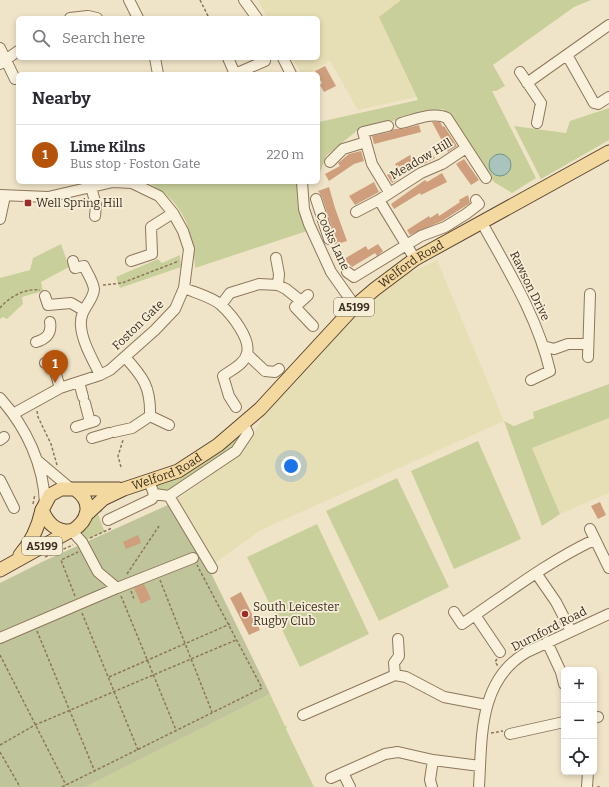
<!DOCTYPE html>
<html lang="en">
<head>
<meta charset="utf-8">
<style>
  :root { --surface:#fff; --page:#f7f7f7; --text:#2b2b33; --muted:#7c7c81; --line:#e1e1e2; --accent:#b45309 }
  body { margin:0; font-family:Bitter,serif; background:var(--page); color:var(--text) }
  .controls { position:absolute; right:12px; bottom:12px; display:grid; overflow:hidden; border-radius:6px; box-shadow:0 2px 6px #0003 }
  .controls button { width:36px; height:36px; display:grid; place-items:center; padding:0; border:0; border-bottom:1px solid var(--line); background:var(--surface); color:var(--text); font:20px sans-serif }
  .you { position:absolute; left:291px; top:466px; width:14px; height:14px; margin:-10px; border:3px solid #fff; border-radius:50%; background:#1a73e8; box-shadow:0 0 0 6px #1a73e833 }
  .badge { display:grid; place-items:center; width:26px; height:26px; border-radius:50%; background:var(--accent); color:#fff; font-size:13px; font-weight:700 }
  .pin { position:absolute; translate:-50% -33px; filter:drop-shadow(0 1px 2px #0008) }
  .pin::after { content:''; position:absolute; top:21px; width:14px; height:12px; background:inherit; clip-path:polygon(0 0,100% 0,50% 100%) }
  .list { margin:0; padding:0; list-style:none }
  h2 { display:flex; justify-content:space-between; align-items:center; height:52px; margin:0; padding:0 16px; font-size:17px }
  h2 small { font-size:13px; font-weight:400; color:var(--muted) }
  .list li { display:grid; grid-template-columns:26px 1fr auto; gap:12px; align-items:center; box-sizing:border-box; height:60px; padding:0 16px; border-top:1px solid var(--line) }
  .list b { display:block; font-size:15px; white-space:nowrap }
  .list p { margin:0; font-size:13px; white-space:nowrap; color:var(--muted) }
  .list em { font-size:13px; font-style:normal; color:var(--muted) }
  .icon { flex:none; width:22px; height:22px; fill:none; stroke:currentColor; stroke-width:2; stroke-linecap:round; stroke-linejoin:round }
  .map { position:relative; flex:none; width:609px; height:787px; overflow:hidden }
  .search { position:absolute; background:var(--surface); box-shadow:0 2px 6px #0003; left:16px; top:16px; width:304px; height:44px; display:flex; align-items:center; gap:10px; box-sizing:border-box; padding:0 14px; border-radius:6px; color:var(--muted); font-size:15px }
  .panel { position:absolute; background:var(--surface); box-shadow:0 2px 6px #0003; left:16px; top:72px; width:304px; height:112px; border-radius:6px }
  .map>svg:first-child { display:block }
  .farmland { fill:#e6deb5 }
  .green { fill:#c9cf9b }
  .cemetery { fill:#bfc49a }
  .water { fill:#a9c4bc; stroke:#6f938a }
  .building { fill:#cf9f7d }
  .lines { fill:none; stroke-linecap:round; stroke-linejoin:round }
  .minor-casing { stroke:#8d765c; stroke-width:12 }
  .major-casing { stroke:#5b4430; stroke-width:15 }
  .path { stroke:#8d765c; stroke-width:1.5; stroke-dasharray:3 2; stroke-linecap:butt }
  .minor { stroke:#faf1dc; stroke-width:10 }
  .major { stroke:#f3d9a0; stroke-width:13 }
  .poi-dot { fill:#9e2a2b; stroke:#f7eed8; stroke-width:1.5 }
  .labels { text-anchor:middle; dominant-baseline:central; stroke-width:3.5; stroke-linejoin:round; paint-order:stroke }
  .shield { fill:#f7eed8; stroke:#756857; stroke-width:1 }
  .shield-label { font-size:11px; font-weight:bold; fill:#3d2e20 }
  .street-label { font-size:12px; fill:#3d2e20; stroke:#f7eed8 }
  .poi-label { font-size:12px; fill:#3d2e20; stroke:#f7eed8; text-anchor:start }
</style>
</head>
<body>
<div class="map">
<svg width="609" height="787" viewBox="0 0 609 787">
  <rect width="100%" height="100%" fill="#f0e4c8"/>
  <path class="farmland" d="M258,0H401L379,17L416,97L358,110L330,61L308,74H302L292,58H318V18H267Z
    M437,260L504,421L261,530L213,564L175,501L229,463L243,452L265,414L349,319L401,277Z
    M609,418V493L560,514L532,448Z"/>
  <path class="green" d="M401,0H591L574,7L493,65L505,86L496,91H492L536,178L512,193L494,182L443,109L359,129L326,156L318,178L319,122L418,100L379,17Z
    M609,108V140L541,179L514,126L566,133L570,121Z
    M147,182H297L298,210L310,230L195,268C193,228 183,201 147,182Z
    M61,244L69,267L41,282L43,291L22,297L23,304L7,319L3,317L0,319V278L30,270L33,258Z
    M180,255L181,267L120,288L116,277L158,259L162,263Z
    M609,384V418L532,448L560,514L542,526L504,421L514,426L534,418L533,412Z
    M243,423L248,433L236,451L182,488L154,494L149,481Z
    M478,441L521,539L454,569L411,471Z
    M397,478L449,587L379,621L326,511Z
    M98,504L103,511L98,514L104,530L106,531L82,542L83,522Z
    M317,524L369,634L300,667L247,557Z
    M270,694L285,726H287L286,729L314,787H86Z"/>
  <path class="cemetery" d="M170,504L211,573L270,694L86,787H0V583L44,561Z"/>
  <path class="water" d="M489 165a11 11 0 1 1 22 0a11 11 0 1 1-22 0Z"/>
  <path class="building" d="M325,66L336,86L324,92L320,85L322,83L315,71Z
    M432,122H440L443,127L444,126L457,146L448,152Z
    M419,125L421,132L374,144L372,136L390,132L394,129H403Z
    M429,150L435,158L424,164L419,156Z
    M361,151L364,161L354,164L329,181L325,174L340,166L338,163L349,154Z
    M410,155L415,163L395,176L397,180L392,183L387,175L398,168L395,164Z
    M464,159L479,180L471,185L456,164Z
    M442,173L447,182L421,195L420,193L394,209L391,204L425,180L427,182Z
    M374,182L379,192L355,205L349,196Z
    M329,187L335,208L347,241L335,245V237L322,197L318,191Z
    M468,195L470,203L442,221L410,235L407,230L429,216L430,218L438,213L439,216L460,202L459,200Z
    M378,244L383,251L377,256L375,253L352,267L344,259L366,246L368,250Z
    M600,502L606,515L598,519L591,506Z
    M138,535L141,543L126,549L123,542Z
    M144,584L151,599L141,604L134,588Z
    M241,592L260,630L249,635L230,598Z"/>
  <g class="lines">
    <g class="minor-casing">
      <path id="minor" d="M129,0L138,18
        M244,0L257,18
        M70,18L88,16L97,18
        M0,48L15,79
        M567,55L594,103L598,104L609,97
        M155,58L158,74
        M228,58L235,74
        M283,58L291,74
        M0,64L18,51
        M520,72L541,103L537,123
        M235,74L265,61
        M527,83L609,25
        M401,123C414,120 434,111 447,118L486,178
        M388,126L363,132L372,164L389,192
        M330,162L343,149L366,142
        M302,182L304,209L309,224L331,272L355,306
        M91,187L96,205L95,216
        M0,195L48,197L113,182L132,183L159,196L173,213L183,231L189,249L184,288L175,309L155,330L110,370L100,375L60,388L13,414
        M316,199L329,239
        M379,200L415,259
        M356,212L379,200L421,173L442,164L466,148
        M0,219L5,196
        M482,223C508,270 538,318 550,371L531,380
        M276,258L279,274L278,285
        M73,261L75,268L84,266C87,273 93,281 94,289C94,301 79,309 81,326C82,342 93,360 100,375
        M131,261L152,254L151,227L173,213
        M347,272L354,277L421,236L445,227L466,214L479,204L476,200
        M184,288C196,293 212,297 221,305C232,315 251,339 247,353C245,364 231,370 223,376L229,396L236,407
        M308,295L295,307L313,326
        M45,296L48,305L71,303L83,310
        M221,305L230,293L259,284L278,285L286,289L301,301
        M36,342C46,339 52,334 50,322
        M543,346L554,349L568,344H588
        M247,354L265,371L275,372L279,369
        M588,357L590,294
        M45,363L52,361L60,388
        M79,382L83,397
        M0,398C26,427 44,465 45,504
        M85,403L90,422
        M150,416L169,425
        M76,427L95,421
        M114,432L132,428L150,416C151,387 143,377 125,357
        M92,438L109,433
        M0,440L4,437
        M38,461L70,488
        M0,480L14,508
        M149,481L154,494L169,496L236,451L248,433L243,423
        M169,496L212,568
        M108,520L152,499L154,494
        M590,529L609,568
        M72,531L82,542L98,572L117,588
        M536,573L556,602L571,631
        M454,612L462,624C505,595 547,562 594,540
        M475,615L500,652
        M0,638L117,588L193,558
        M547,642L561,672L564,684
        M395,675L394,663L399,656L398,639
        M303,715L395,675L406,677L444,697L486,705
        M594,718L598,717
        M510,734L564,722
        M343,773L350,787
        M331,778L385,754L398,752L433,760L480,766
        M432,787L430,780L433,760
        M479,787C482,738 478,680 527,652L609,614
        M587,787L588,772"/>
    </g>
    <g class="major-casing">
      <g id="major">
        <path d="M76,490C94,503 88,521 72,531C56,532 48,524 42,510L50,495L61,489H119"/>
        <path id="s1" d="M88,513L103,499L124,489L178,471L218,445L260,409L355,306L375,289L415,259L609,152"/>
        <path d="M20,555C32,542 38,528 42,510"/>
        <path d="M0,570L70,531"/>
      </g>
    </g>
    <path class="path" d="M200,0L209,18
      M332,247L342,264
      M103,285L122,283L179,261
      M0,308C9,297 25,288 40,290
      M37,411L38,417L51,444L57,465
      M121,467L118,456L123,440
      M33,504L35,494
      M90,538L112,528
      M45,557L73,545
      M127,574L159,526
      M160,580L212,712
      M131,591L134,599
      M75,596L61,560L78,552
      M121,596L176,730
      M82,613L138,750
      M37,631L95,772
      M0,655L66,785
      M497,659L495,662L498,666
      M109,677L230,624
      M491,733L503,731
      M0,745L35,725L236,640
      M0,752L20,787
      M62,787L262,688L197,565
      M597,787H600"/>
    <use href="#minor" class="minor"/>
    <use href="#major" class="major"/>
  </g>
  <g class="poi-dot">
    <rect x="24" y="199" width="8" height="8" rx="2"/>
    <circle cx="245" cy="614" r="4"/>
  </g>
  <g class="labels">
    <g class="shield">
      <rect x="334" y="298" width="40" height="18" rx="3"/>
      <rect x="22" y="537" width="40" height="18" rx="3"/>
    </g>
    <g class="shield-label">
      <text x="354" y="307">A5199</text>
      <text x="42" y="546">A5199</text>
    </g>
    <g class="street-label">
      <text transform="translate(421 159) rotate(-30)">Meadow Hill</text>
      <text transform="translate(333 241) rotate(65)">Cooks Lane</text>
      <text stroke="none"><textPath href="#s1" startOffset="414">Welford Road</textPath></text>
      <text transform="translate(530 286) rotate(64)">Rawson Drive</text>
      <text transform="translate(138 325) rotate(-44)">Foston Gate</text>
      <text stroke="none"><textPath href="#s1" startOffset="90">Welford Road</textPath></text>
      <text transform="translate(549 629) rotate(-27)">Durnford Road</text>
    </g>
    <g class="poi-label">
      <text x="36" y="203">Well Spring Hill</text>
      <text x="253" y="607">South Leicester<tspan x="253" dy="14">Rugby Club</tspan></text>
    </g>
  </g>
</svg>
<div class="controls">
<button>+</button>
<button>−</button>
<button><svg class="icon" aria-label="locate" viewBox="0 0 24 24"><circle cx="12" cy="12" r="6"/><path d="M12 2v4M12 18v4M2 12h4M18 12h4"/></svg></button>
</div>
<div class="you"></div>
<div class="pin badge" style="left:55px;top:383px">1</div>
<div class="search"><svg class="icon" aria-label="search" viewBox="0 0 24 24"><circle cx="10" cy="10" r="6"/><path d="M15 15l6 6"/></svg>Search here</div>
<section class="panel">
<h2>Nearby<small></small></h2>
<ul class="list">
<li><span class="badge">1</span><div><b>Lime Kilns</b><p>Bus stop · Foston Gate</p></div><em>220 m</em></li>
</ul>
</section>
</div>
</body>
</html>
